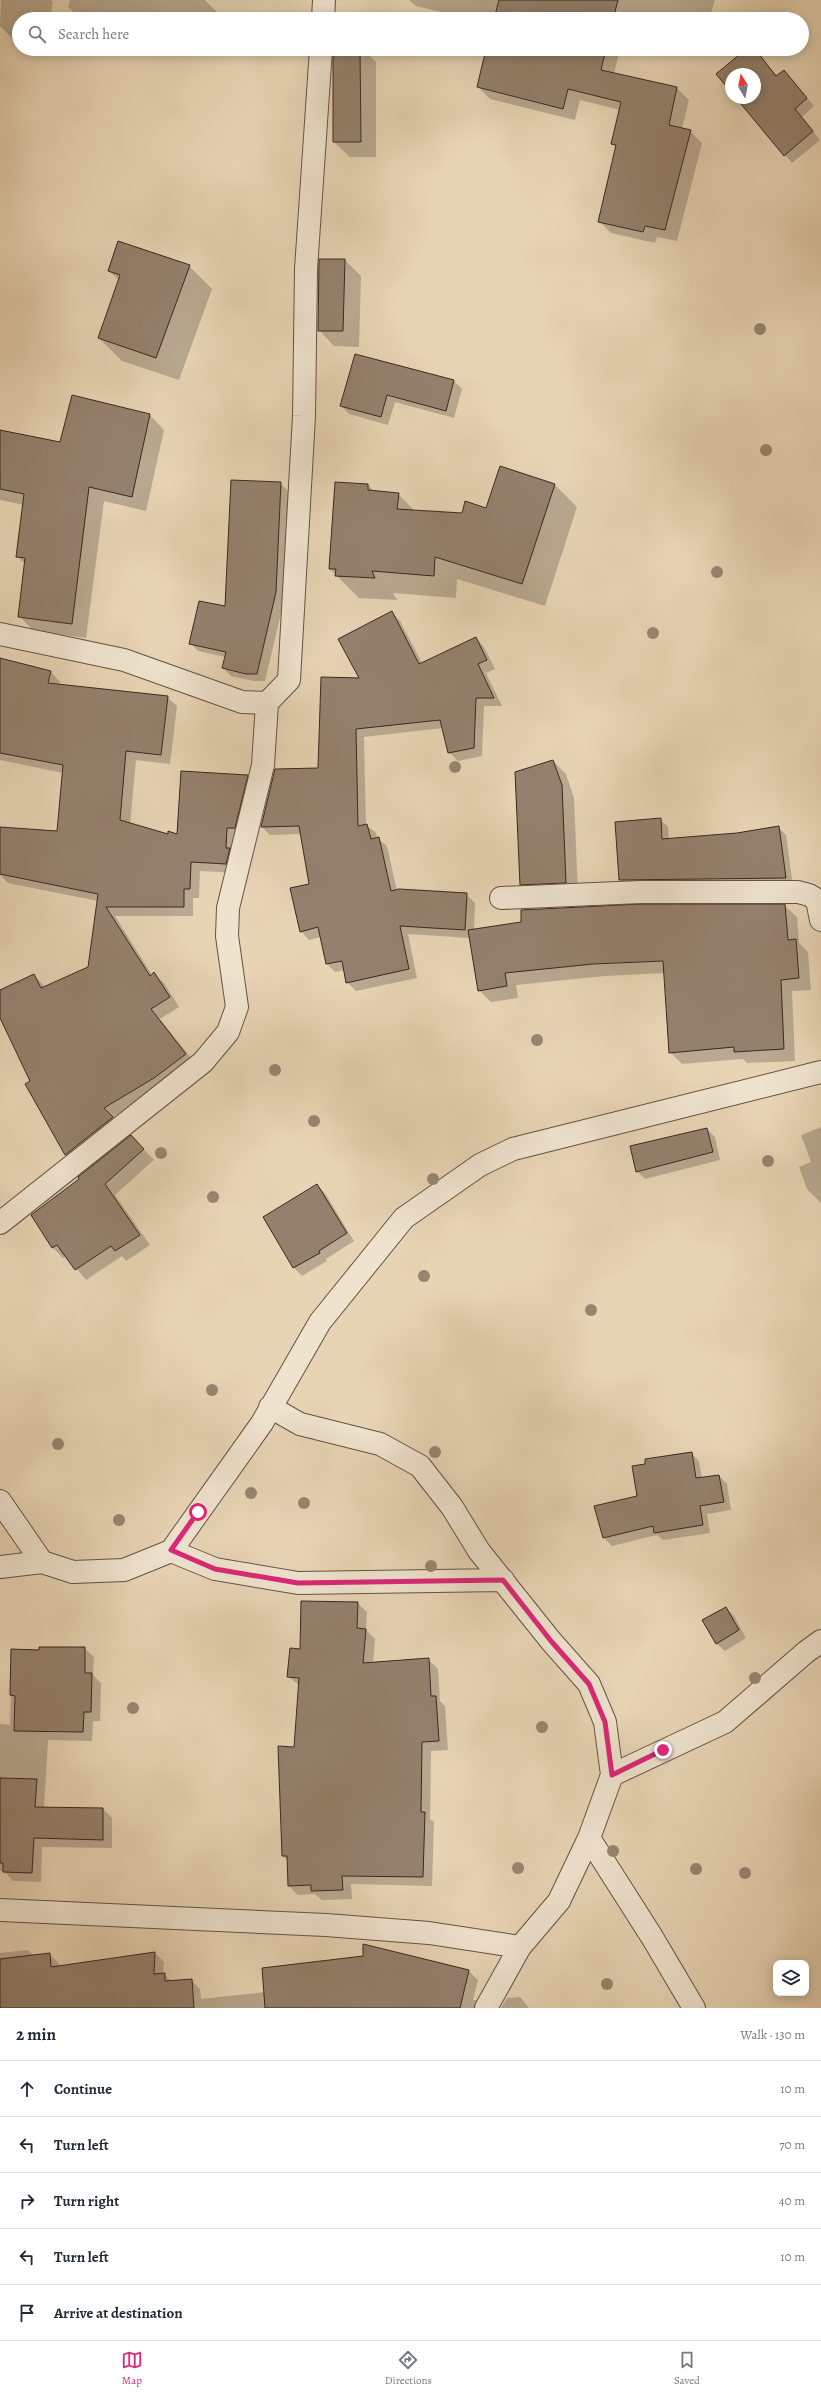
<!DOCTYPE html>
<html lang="en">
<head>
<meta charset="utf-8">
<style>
  :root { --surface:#fff; --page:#f6f6f7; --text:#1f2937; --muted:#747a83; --line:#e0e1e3; --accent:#db2777 }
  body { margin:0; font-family:Alegreya,serif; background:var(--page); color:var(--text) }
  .controls { position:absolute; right:12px; bottom:12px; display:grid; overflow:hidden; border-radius:8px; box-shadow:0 2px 10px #0003 }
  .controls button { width:36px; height:36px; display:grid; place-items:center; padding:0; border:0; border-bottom:1px solid var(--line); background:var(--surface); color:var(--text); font:20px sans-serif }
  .compass { position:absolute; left:725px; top:68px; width:36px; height:36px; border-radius:50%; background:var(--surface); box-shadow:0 2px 10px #0003; rotate:350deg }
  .stop { position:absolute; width:12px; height:12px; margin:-9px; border:3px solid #db2777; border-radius:50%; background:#fff }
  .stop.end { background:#db2777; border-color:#fff; box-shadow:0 1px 4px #0008 }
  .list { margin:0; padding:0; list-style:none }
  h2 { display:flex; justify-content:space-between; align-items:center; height:52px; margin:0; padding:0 16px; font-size:17px }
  h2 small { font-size:13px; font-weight:400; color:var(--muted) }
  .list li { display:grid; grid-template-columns:26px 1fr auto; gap:12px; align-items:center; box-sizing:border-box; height:56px; padding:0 16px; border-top:1px solid var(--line) }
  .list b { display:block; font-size:15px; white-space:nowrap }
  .list em { font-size:13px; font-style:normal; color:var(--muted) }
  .icon { flex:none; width:22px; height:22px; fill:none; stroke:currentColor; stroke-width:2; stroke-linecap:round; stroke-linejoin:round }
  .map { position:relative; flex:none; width:821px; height:2008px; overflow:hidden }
  .search { position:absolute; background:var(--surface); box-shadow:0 2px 10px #0003; left:12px; right:12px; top:12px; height:44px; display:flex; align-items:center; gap:10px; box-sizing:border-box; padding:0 14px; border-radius:22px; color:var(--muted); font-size:15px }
  .sheet { height:332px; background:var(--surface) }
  nav { display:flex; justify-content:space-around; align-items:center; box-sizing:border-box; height:56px; border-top:1px solid var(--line); background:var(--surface); font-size:11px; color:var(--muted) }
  nav a { display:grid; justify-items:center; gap:2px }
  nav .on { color:var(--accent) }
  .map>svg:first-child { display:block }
  .shadow { fill:#0003 }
  .building { fill:#94816d; stroke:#3a2720 }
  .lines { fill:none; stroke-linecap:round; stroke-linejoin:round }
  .minor-casing { stroke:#655245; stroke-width:24 }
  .minor { stroke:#efe3ce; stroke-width:22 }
  .tree { fill:#988570 }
  .route { stroke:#db2777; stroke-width:5 }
</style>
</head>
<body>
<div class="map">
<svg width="821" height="2008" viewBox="0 0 821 2008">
  <rect width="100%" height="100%" fill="#e7d4b4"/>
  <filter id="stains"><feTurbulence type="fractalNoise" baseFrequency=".005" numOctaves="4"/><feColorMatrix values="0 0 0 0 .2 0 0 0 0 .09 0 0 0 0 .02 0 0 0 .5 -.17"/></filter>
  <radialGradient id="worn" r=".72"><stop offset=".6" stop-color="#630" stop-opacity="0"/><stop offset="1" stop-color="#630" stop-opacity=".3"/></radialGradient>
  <path class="shadow" d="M1,0H51L53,2L50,19H19V40L12,38L0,26Z
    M70,0H205L221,16L220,19H81L68,7Z
    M409,0H715L709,19H470L416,6Z
    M188,49H214L213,54Z
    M334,49H363L376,62V157H350L334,142Z
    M487,49H620L614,74L677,88L689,100L682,129L690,131L702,143L677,241L657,237L655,243L611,233L599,221L616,148L612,143L620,110L580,100L575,120L490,99L478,87Z
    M748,49H754L777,76L784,71L814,106L802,117L820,140L792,163L737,98H755V74H731V90L718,74Z
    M345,260L361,276L359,347L334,346L319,330Z
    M189,266L212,289L179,380L122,361L99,338L119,280L109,271Z
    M356,355L454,381L462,389L454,418L395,402L388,425L349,414L341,406Z
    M150,415L164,430L146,511L104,501L86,638L34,631L19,616L26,565L17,556L24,505L0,500V431L61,443Z
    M280,483L288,491L284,601L265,681H254L231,676L223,668L225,657L198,651L190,643L225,607Z
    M336,483L368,485L375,492L398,494L415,511L462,514L486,509L555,485L577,507L545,606L457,579L456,598L393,593L397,600L359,598L330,569Z
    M392,613L400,621L422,663L476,638L484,647L495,669L486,673L502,706H484L482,756L458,761L449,752L443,728L364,737L366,825L376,833L377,838L387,846L397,891L466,894L475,903L474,930L785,906L797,917L799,943L808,952L811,990L792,991L795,1061L747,1063L743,1059L682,1064L670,1052L665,973L605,976L516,985L518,998L491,1002L479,990L470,938L408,934L417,978L356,991L347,982L345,970L335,972L327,964L321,937L309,940L301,931L310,885L302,834L270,835L262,827L319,769Z
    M0,659L51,672L60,682L59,686L167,697L177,706L170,764L136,760L130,824L168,835H178L247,776L257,785L235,873L200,871L199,898H193V916H115L152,975L154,974L164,983L179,1007L160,1019L195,1063L164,1087L113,1117L122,1127L76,1164L66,1155L26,1085L31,1081L0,1015V1002L34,975L45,987L89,967L98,901L8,883L0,875V853L58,832L63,773L0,760Z
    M553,761L566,774L574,798L578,895L533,897L521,884Z
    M660,819L668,827L669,839L737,834L778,827L786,835L793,886L628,888L620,880L616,823Z
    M821,1127V1203L807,1189L799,1167L811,1162L801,1135Z
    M707,1129L715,1137L720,1160L645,1179L637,1171Z
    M131,1136L154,1160L115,1195L150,1245L126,1261L122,1256L86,1280L66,1256L63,1258L52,1247L81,1180Z
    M317,1185L325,1193L354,1241L326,1259L327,1261L302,1276L294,1268L265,1217Z
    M691,1453L699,1461L702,1478L719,1476L727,1484L731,1510L707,1514L710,1533L663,1540L657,1535L612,1546L604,1538L595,1507L638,1496L646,1465Z
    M357,1603L367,1612L366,1630L375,1639L373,1663L428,1659L438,1669L440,1701L445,1706L448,1750L431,1751L430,1819L434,1822L432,1886L351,1884L352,1899L322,1900L315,1894L298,1895L289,1886L288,1861L283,1856L300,1686L288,1676L301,1650Z
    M726,1608L734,1616L746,1638L725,1651L717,1644L703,1621Z
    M84,1648L94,1657L93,1675L101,1683L100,1721H93L92,1741L48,1740L44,1808L103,1809L112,1818V1848L42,1847L41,1882L13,1881L4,1871H0V1724L10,1725L12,1650Z
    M364,1945L469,1971L478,1980L473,2000H476L484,2008H0V1953L28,1950L34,1956L49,1954L59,1963V1967L155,1953L164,1962L163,1974L172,1981L191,1980L200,1989L201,1999L265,1992L364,1957Z
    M520,1997L529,2008H501L507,1998Z"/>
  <path class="building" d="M499,0H618L613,19H494Z
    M333,49H360L361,142H333Z
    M486,49H606L601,70L677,87L669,125L691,130L665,230L645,226L643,232L598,222L616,145L611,144L621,102L568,89L563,109L477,87Z
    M746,49H755L776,76L784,70L807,98L795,109L813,131L784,156L736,98H755V74H731V92L716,74Z
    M118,241L190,265L156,358L98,338L120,275L108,271Z
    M319,259H345L343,331H318Z
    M355,354L454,380L446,411L387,395L381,417L340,406Z
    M72,395L150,414L132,497L89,487L72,624L18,617L25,558L16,557L24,494L0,489V430L60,442Z
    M500,466L555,484L522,584L435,557L434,576L372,571L375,578L335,576L336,569H329L335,482L368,484V490L399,493L397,509L462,513L465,501L486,508Z
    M231,480L281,482L276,592L257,674H246L222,668L226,652L189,644L199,601L225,606Z
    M392,611L419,664L476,637L487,660L478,664L494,698H476L474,748L448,753L440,720L356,729L358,826L367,824L371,839L379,837L391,891L399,889L467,893L465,930L400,926L409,969L346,983L342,961L326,964L318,927L300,932L290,888L309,884L299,826L261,827L275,769L318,768L321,677L359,678L338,639Z
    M0,658L51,671L48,683L168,696L161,755L126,751L120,820L168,834V831L177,834L181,771L248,775L235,828H227L226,848H230L226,864L191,862L190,889H184V907H106L150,976L154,972L170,997L151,1009L186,1054L154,1078L104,1108L113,1117L65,1155L25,1084L30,1081L0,1018V990L34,974L41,988L88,967L98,894L0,874V827L57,831L63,765L0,753Z
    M553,760L562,785L566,883L520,885L515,772Z
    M661,818L662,839L737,833L779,826L786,878L619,880L615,822Z
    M641,904H785L788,940L796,939L799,978L781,980L784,1049L734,1052V1047L669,1053L663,961L593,964L505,973L507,986L478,991L468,930L521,922V910Z
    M707,1128L713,1152L636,1172L630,1146Z
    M131,1135L144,1149L105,1184L140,1235L115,1251L111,1246L75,1270L57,1245L52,1248L31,1215L79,1179L78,1177Z
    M317,1184L347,1233L319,1251L320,1253L293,1268L263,1217Z
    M692,1452L696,1478L719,1475L724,1502L700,1506L703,1525L654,1533L653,1526L603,1538L594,1506L637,1496L632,1466L645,1464V1459Z
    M301,1601L358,1602L357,1628L366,1629L363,1663L429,1658L431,1696H436L439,1741L422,1742L421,1812H425L423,1877L342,1876L343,1890L311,1891V1885L288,1886L287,1856H282L278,1746L294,1747L299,1678L287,1677L290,1648L300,1649Z
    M726,1607L739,1630L716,1644L702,1620Z
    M39,1647H85V1673H92L91,1712H84L83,1732L14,1731L15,1696L10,1695L11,1649L39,1650Z
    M0,1778L37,1779L35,1807L103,1808V1840L34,1838L32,1873L3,1872V1863H0Z
    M363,1944L469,1970L460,2008H265L262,1968L363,1956Z
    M155,1952L154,1974L165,1973V1981L192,1979L194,2008H0V1959L50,1953L51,1967Z"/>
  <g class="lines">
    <g class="minor-casing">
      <path id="minor" d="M323,19L324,0
        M0,634L124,660L242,702L267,703L289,680L304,416L306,269L321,49
        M501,898L641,892H798L809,895L817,900L821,920
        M0,1223L203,1062L228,1032L237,1007L227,936L228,908L263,765L267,703
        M270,1407L300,1424L380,1444L420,1466L452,1507L479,1551L551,1641L589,1684L605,1722L612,1775L589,1838L559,1901L520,1947L486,2008
        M0,1501L42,1562L73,1572L124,1570L171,1551L262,1423L320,1322L404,1218L480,1165L513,1149L821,1072
        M171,1551L215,1569L298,1583L503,1580
        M0,1567L42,1562
        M612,1775L725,1722L806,1652L821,1641
        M589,1838L652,1937L694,2008
        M0,1910L326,1925L429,1933L520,1947"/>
    </g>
    <use href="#minor" class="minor"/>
  </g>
  <g class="tree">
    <circle cx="760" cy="329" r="6"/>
    <circle cx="766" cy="450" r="6"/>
    <circle cx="717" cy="572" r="6"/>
    <circle cx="653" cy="633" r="6"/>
    <circle cx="455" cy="767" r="6"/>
    <circle cx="537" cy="1040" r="6"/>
    <circle cx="275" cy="1070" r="6"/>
    <circle cx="314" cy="1121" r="6"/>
    <circle cx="161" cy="1153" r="6"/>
    <circle cx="768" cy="1161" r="6"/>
    <circle cx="433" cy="1179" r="6"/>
    <circle cx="213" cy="1197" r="6"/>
    <circle cx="424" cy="1276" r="6"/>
    <circle cx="591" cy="1310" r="6"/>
    <circle cx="212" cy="1390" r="6"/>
    <circle cx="58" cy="1444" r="6"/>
    <circle cx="435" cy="1452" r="6"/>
    <circle cx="251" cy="1493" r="6"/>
    <circle cx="304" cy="1503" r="6"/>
    <circle cx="119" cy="1520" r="6"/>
    <circle cx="431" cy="1566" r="6"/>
    <circle cx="755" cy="1678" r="6"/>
    <circle cx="133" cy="1708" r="6"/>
    <circle cx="542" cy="1727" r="6"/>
    <circle cx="613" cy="1851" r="6"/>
    <circle cx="518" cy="1868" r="6"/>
    <circle cx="696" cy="1869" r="6"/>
    <circle cx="745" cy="1873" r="6"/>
    <circle cx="607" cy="1984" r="6"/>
  </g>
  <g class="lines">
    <path class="route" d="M198,1512L171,1550L215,1569L298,1583L503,1580L551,1641L589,1684L605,1722L612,1775L663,1750"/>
  </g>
  <rect width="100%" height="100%" filter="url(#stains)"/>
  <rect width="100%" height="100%" fill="url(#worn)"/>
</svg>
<div class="controls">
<button><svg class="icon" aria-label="layers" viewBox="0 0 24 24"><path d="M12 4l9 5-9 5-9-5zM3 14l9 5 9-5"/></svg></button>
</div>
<svg class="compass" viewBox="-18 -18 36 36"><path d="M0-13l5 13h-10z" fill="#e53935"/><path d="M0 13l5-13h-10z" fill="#747a83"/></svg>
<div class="stop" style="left:198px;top:1512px"></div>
<div class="stop end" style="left:663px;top:1750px"></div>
<div class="search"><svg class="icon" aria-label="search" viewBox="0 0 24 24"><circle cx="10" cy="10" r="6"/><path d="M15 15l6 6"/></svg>Search here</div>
</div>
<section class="sheet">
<h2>2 min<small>Walk · 130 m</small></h2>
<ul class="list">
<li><svg class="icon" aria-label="ahead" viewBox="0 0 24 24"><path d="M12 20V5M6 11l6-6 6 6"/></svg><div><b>Continue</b></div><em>10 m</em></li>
<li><svg class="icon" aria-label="left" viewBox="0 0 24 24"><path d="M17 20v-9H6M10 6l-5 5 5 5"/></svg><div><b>Turn left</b></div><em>70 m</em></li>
<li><svg class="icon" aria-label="right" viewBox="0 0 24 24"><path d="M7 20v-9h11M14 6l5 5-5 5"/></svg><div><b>Turn right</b></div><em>40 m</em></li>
<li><svg class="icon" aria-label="left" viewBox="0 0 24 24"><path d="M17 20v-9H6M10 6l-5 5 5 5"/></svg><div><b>Turn left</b></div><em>10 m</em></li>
<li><svg class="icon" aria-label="arrive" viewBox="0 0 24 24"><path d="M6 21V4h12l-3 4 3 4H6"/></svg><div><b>Arrive at destination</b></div></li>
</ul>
</section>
<nav>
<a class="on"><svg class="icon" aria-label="map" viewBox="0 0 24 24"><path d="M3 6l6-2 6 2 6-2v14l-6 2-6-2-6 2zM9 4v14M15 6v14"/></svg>Map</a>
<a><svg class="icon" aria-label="directions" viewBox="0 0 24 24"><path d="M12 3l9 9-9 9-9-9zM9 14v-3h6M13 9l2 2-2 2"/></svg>Directions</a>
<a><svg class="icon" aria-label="saved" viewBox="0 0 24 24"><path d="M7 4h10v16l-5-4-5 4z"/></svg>Saved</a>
</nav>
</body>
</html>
